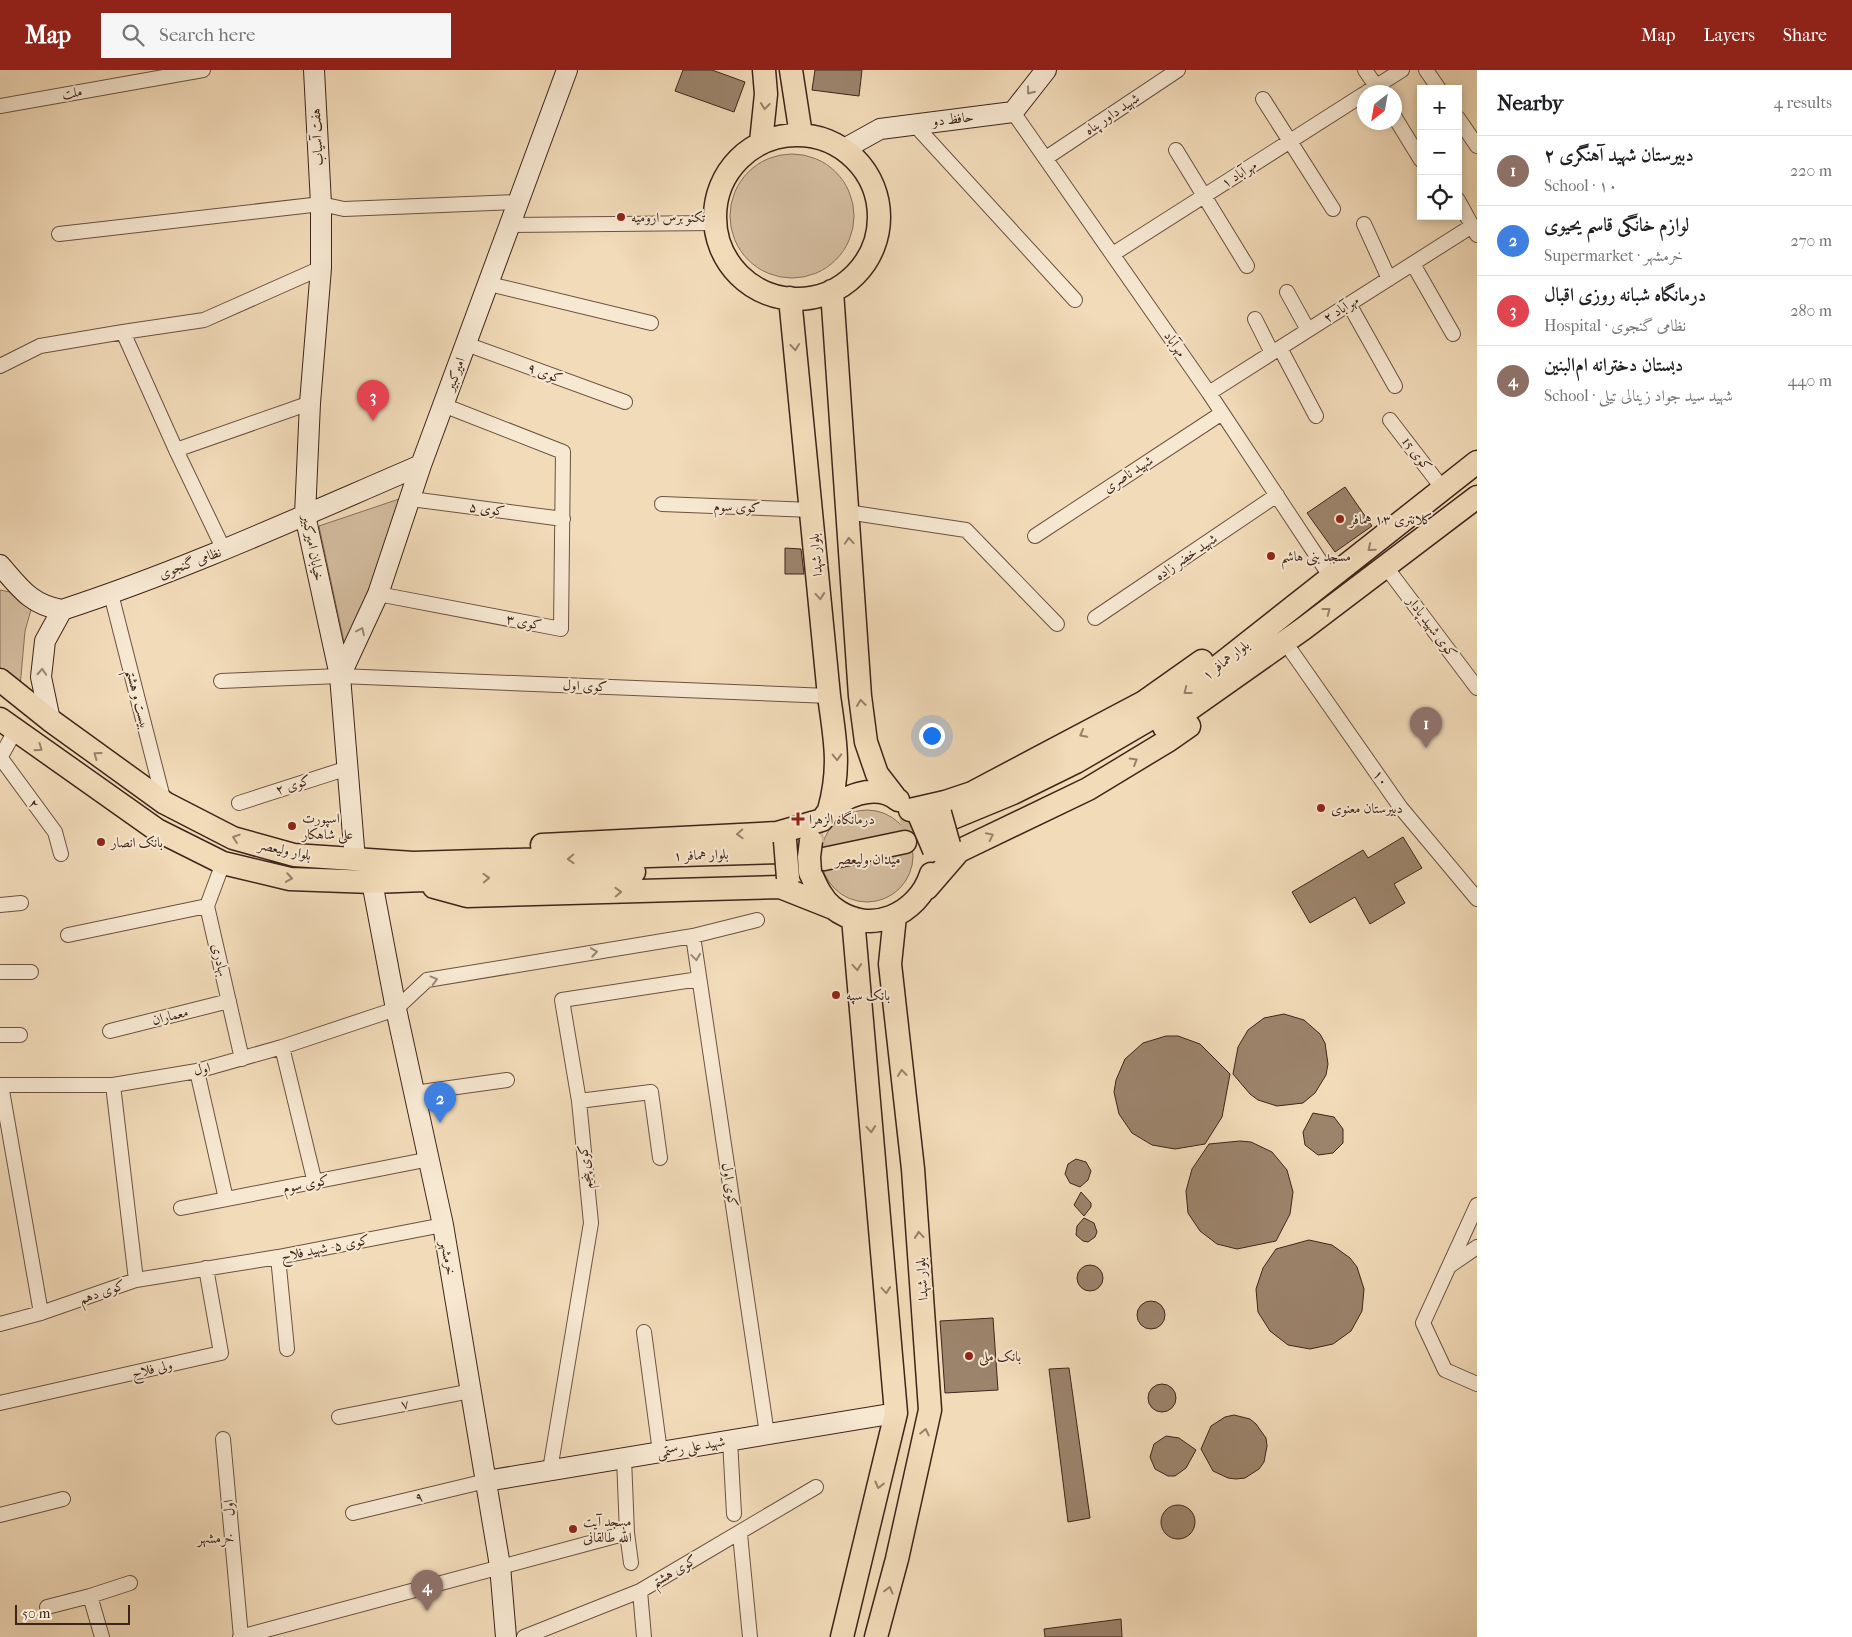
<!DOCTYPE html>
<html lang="en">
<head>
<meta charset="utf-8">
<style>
  :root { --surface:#fff; --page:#f6f6f6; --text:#202124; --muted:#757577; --line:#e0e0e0; --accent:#8f2418 }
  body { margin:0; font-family:"IM FELL French Canon",Amiri,serif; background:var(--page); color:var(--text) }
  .controls { position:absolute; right:15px; top:15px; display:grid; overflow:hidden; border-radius:0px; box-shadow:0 2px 8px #0003 }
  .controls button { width:45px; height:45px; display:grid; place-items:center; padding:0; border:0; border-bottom:1px solid var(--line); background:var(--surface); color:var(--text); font:25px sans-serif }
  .compass { position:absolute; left:1357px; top:15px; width:45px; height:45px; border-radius:50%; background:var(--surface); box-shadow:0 2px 8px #0003; rotate:211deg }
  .scale { position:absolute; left:15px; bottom:12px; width:115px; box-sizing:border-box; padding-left:5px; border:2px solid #3e2519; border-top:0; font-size:14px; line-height:18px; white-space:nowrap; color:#3e2519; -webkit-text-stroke:4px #f7e8d2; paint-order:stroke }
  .you { position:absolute; left:931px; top:665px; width:18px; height:18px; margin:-12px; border:4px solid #fff; border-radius:50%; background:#1a73e8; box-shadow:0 0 0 8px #1a73e833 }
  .badge { display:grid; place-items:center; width:32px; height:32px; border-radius:50%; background:var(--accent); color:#fff; font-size:16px; font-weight:700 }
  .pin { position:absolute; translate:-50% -41px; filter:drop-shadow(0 1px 2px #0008) }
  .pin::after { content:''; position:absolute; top:26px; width:18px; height:15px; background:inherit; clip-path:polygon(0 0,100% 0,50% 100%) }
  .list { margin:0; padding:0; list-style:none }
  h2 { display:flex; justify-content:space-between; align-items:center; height:65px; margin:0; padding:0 20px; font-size:21px }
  h2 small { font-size:16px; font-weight:400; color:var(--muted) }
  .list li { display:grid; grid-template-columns:32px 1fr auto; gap:15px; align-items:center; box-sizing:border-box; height:70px; padding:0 20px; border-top:1px solid var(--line) }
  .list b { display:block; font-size:19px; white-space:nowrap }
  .list p { margin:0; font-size:16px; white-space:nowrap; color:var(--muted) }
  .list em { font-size:16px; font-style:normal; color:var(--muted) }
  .icon { flex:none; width:28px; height:28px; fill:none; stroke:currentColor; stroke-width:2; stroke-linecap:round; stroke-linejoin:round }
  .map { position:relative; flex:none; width:1477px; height:1567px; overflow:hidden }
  header { display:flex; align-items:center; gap:30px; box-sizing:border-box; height:70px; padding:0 25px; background:var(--accent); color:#fff }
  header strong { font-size:24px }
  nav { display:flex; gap:28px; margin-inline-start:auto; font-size:18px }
  .search { width:350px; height:45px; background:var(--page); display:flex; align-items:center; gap:12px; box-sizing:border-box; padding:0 18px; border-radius:0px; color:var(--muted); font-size:19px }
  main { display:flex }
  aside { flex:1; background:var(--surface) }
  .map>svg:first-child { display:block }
  .green { fill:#d3bc9e; stroke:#88705c }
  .building { fill:#9c846c; stroke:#3e2519 }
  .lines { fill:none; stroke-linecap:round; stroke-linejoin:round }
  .primary-tunnel { stroke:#ceb799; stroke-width:22; stroke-dasharray:22 11; stroke-linecap:butt }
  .street-casing { stroke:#6b5241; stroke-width:16 }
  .secondary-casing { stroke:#3e2519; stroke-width:22 }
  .primary-casing { stroke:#3e2519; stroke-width:25 }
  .street { stroke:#f7e8d2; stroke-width:14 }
  .secondary { stroke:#f7e8d2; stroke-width:20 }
  .primary { stroke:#f2dbb9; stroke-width:22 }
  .primary-bridge-casing { stroke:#3e2519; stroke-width:25; stroke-linecap:butt }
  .primary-bridge { stroke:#f2dbb9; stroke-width:22 }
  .oneway { stroke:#9a8676 }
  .oneway2 { stroke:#988069 }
  .poi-dot { fill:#8f2418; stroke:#f7e8d2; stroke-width:2 }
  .labels { text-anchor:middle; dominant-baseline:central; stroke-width:4; stroke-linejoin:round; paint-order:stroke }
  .street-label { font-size:14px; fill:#3e2519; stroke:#f7e8d2 }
  .poi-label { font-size:14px; fill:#3e2519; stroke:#f7e8d2; text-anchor:start }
  .neighbourhood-label { font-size:15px; fill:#3e2519; stroke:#f7e8d2 }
</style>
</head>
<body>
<header>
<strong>Map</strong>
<div class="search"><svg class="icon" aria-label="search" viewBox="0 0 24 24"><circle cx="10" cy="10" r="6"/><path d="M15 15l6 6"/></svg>Search here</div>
<nav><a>Map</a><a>Layers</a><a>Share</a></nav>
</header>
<main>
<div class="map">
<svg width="1477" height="1567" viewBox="0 0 1477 1567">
  <rect width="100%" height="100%" fill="#f2dbb9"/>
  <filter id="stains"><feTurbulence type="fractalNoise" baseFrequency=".004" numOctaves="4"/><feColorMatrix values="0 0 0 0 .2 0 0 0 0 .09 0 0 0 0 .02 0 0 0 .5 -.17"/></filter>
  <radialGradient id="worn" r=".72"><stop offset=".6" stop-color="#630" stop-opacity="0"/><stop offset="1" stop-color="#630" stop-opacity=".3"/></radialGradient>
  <path class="green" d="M730 146a62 62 0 1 1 124 0a62 62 0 1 1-124 0Z
    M402,428L346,581L319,456Z
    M0,520L10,522L32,536L25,561L20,617L0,601Z
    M821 786a46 46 0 1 1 92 0a46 46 0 1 1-92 0Z"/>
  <path class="building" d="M683,0H712L745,12L734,42L675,21Z
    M815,0H862L859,26L812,20Z
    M1345,417L1372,456L1335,482L1307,443Z
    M785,478L801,479L804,504H785Z
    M1403,767L1422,798L1394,814L1405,833L1370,854L1355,827L1310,853L1292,822L1363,780L1368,788Z
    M1284,944L1304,950L1320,964L1325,973L1328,994L1326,1005L1315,1023L1303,1033L1277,1036L1258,1030L1250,1024L1233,1004L1238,977L1248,960L1264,948Z
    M1166,966H1178L1200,974L1230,1004L1222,1047L1205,1074L1175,1079L1152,1075L1132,1063L1119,1044L1114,1022L1116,1010L1125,989L1143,973Z
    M1313,1043L1334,1047L1343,1059V1073L1333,1083L1318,1085L1305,1075L1303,1062Z
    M1240,1071L1251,1072L1272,1082L1287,1100L1293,1122L1290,1144L1276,1171L1237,1179L1217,1174L1200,1161L1188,1143L1186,1121L1192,1099L1209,1074Z
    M1076,1089L1086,1092L1091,1101L1088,1110L1080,1117L1070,1113L1065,1104L1068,1094Z
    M1081,1122L1091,1133V1137L1084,1146L1074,1135Z
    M1084,1148L1094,1153L1097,1162L1095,1167L1088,1172L1083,1171L1076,1165L1077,1156Z
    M1309,1170L1332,1175L1350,1188L1357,1197L1364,1219L1362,1241L1351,1261L1333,1274L1310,1279L1288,1275L1270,1261L1258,1242L1256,1219L1263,1198L1276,1179Z
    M1077 1208a13 13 0 1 1 26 0a13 13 0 1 1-26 0Z
    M1137 1245a14 14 0 1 1 28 0a14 14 0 1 1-28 0Z
    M993,1248L998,1320L945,1323L940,1251Z
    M1069,1298L1090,1448L1068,1452L1049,1299Z
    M1148 1328a14 14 0 1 1 28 0a14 14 0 1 1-28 0Z
    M1234,1345L1250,1349L1256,1354L1266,1368L1267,1376L1264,1392L1259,1399L1245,1408L1236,1409L1228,1408L1213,1401L1201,1379L1211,1356L1225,1347Z
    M1166,1366L1179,1368L1196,1380L1186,1398L1175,1406H1168L1155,1399L1150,1387L1154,1374Z
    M1161 1452a17 17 0 1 1 34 0a17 17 0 1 1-34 0Z
    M1121,1549L1122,1567H1045L1044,1559Z"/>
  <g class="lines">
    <path class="primary-tunnel" d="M901,757L942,750
      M782,782L825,773"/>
    <g class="street-casing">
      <path id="street" d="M1365,0L1380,22
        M1426,0L1439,19
        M1367,22L1402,0
        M1263,29L1333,139
        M0,36L203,0
        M1013,42L1209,323L1332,509
        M1394,46L1421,90
        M1458,48L1477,76
        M914,54L1075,230
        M1176,80L1247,196
        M1046,88L1178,0
        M1458,130L1477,165
        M1364,154L1389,209
        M510,155L715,153
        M59,164L321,134L344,139L519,132
        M1113,184L1364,24
        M1413,194L1453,264
        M489,214L651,253
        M1287,222L1308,260
        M1349,234L1395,316
        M1255,249L1272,283
        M466,274L625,332
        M1280,278L1316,346
        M0,296L40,276L123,262
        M1209,323L1472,156
        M1390,350L1443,419
        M176,380L310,333
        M411,429L563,449
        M662,434L811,440
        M847,442L966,460L1057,554
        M1035,466L1222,343
        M224,480L176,380L123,262L204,250L321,198
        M1386,497L1477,618
        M111,524L164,732
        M378,524L561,559L563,382L443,335
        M1095,548L1277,425
        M1292,582L1401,738L1477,829
        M221,611L340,606L829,626
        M0,687L55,762L61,784
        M0,688L15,661
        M239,733L348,698
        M223,793L207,836L242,989
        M0,835L21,833
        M68,865L207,836
        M693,866L767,1364
        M0,902H31
        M110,961L229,931
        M0,965H20
        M282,977L315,1113
        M197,1001L226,1129
        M0,1015H113L197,1001L282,977L396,939L427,910L693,866L757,850
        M1,1015L41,1243
        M113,1015L136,1210
        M414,1023L507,1010
        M579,1031L651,1022L660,1088
        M1477,1135L1423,1253L1445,1300L1477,1314
        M181,1138L430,1089
        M278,1187L287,1279
        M1451,1195L1477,1177
        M0,1254L41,1243L136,1210L278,1187L443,1155
        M644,1262L660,1382
        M0,1333L221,1283L206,1198
        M339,1347L471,1321
        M223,1369L241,1567
        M730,1370L734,1444
        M624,1388L627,1463L631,1493
        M550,1400L591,1153L579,1031L562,930L699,909
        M353,1443L486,1411
        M0,1445L63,1429
        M740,1464L750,1567
        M640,1521L644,1567
        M90,1526L130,1513
        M47,1537L90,1526L102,1567
        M240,1567L627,1463
        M524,1567L640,1521L816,1417"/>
    </g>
    <g class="secondary-casing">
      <path id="secondary" d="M314,0L321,134V198L310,333L305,445L340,606L355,790
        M844,79L880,59L1013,42L1046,0
        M0,495C20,518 31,535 62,540
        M340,606L378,524L421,395L567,0
        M50,650L41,607L45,571L62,540C185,500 302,446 421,395
        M372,812L396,939L443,1155L500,1496L506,1567
        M486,1411L896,1343"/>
    </g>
    <g class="primary-casing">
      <path id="primary" d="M791,0L801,65
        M715 147a82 82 0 1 1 164 0a82 82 0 1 1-164 0Z
        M761,72L766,24L764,0
        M832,221L860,626L866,672L877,704L894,726
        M790,228L829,626C835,669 841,697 829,740
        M0,610L50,650L165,733L233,768L294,785L413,793L782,782
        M0,649L157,760L223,793L290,809L372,812L634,802
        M1164,657L1303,559L1477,427
        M910,740L945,732L972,723L1144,632L1202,591
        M825,746C839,726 877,712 898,730
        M950,749L1013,723L1076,692L1155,646L1477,392
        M542,775L777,763L822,750
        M824,789L905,772
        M810,802C816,815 821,828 832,837C869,867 918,845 931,804
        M434,817L467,826L780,817L833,838
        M927,818L959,781L1088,719L1169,670L1189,656
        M842,1567L896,1343L853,848
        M876,1567L897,1489L930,1340L913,1099L890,894L895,846"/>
    </g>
    <use href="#street" class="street"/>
    <use href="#secondary" class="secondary"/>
    <use href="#primary" class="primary"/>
    <g class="primary-bridge-casing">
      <path id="primary-bridge" d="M940,743L949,775
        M920,747L934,780
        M785,771L788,808
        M810,802L809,787L811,771"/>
    </g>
    <use href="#primary-bridge" class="primary-bridge"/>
  </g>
  <defs><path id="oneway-chevron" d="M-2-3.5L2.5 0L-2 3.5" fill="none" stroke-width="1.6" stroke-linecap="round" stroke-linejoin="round" transform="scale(1.25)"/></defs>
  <g class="oneway">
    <use href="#oneway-chevron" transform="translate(1030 21) rotate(128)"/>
    <use href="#oneway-chevron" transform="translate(361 561) rotate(-65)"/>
    <use href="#oneway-chevron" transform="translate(42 602) rotate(-87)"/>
    <use href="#oneway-chevron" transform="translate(594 882) rotate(-9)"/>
    <use href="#oneway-chevron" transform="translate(696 887) rotate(82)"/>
    <use href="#oneway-chevron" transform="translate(434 910) rotate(-15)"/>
  </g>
  <g class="oneway2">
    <use href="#oneway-chevron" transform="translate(765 36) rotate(96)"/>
    <use href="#oneway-chevron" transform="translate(795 277) rotate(84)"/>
    <use href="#oneway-chevron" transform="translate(849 471) rotate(-94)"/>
    <use href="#oneway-chevron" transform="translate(1371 478) rotate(141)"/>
    <use href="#oneway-chevron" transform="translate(820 526) rotate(85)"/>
    <use href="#oneway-chevron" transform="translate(1327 541) rotate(-37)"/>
    <use href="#oneway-chevron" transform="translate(1187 621) rotate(142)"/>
    <use href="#oneway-chevron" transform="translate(861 633) rotate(-96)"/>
    <use href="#oneway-chevron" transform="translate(1083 664) rotate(152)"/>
    <use href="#oneway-chevron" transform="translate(39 678) rotate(35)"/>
    <use href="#oneway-chevron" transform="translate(97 685) rotate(-144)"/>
    <use href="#oneway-chevron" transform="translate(837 687) rotate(88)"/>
    <use href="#oneway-chevron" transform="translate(1134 691) rotate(-31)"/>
    <use href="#oneway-chevron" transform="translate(740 764) rotate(177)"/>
    <use href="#oneway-chevron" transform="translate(990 766) rotate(-26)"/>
    <use href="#oneway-chevron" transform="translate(236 768) rotate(-161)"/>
    <use href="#oneway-chevron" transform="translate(571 789) rotate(178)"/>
    <use href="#oneway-chevron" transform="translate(289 808) rotate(9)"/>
    <use href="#oneway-chevron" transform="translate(486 808) rotate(-2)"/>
    <use href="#oneway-chevron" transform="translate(618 822) rotate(-2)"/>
    <use href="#oneway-chevron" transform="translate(857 897) rotate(85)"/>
    <use href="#oneway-chevron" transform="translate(902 1003) rotate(-96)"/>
    <use href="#oneway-chevron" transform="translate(871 1059) rotate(85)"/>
    <use href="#oneway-chevron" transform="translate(919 1165) rotate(-95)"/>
    <use href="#oneway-chevron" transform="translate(886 1220) rotate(85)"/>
    <use href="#oneway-chevron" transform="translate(925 1362) rotate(-77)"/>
    <use href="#oneway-chevron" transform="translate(879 1415) rotate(104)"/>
    <use href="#oneway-chevron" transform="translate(889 1520) rotate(-75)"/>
  </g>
  <g class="poi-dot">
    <circle cx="621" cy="147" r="5"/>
    <circle cx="1340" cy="449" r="5"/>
    <circle cx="1271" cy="486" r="5"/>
    <circle cx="1321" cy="738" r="5"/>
    <path d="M795.5 741.5h5v5h5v5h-5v5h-5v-5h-5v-5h5z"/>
    <circle cx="292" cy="756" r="5"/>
    <circle cx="101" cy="772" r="5"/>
    <circle cx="836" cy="925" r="5"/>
    <circle cx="969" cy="1286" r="5"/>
    <circle cx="573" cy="1459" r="5"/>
  </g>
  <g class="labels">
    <g class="street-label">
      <text transform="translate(72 23) rotate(-10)">ملت</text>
      <text transform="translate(1112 44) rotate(-34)">شهید داور پناه</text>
      <text transform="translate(953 49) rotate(-7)">حافظ دو</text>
      <text transform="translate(317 67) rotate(-93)">هفت آسیاب</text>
      <text transform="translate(1239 104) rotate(-32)">مهرآباد ۱</text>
      <text transform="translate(1341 239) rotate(-32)">مهرآباد ۲</text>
      <text transform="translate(1175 274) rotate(55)">مهرآباد</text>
      <text transform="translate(545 303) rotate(20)">کوی ۹</text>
      <text transform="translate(455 304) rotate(-70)">امیرکبیر</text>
      <text transform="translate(1417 384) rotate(52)">کوی 15</text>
      <text transform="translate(1128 404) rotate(-33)">شهید ناصری</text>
      <text transform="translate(737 437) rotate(2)">کوی سوم</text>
      <text transform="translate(487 439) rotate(8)">کوی ۵</text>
      <text transform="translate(313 478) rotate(79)">خیابان امیرکبیر</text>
      <text transform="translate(816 485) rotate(-95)">بلوار شهدا</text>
      <text transform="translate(1186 487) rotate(-34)">شهید خضر زاده</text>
      <text transform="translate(190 493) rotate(-21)">نظامی گنجوی</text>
      <text transform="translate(524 552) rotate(11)">کوی ۳</text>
      <text transform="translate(1432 557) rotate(53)">کوی شهید پادار</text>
      <text transform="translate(1226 590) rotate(-38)">بلوار همافر ۱</text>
      <text transform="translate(585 616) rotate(2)">کوی اول</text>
      <text transform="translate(138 629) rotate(76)">بیست و هشتم</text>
      <text transform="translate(1381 708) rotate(55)">۱۰</text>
      <text transform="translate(293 715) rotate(-18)">کوی ۲</text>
      <text transform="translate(34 734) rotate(54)">۲</text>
      <text transform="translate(285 780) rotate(12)">بلوار ولیعصر</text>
      <text transform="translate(701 785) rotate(-2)">بلوار همافر ۱</text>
      <text transform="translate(220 890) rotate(77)">بهادری</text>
      <text transform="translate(170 946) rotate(-14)">معماران</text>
      <text transform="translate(202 999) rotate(-13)">اول</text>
      <text transform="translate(585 1097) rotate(-96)">کوی پنجم</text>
      <text transform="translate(306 1114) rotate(-11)">کوی سوم</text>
      <text transform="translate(730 1115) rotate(81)">کوی اول</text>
      <text transform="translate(325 1178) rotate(-11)">کوی ۵- شهید فلاح</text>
      <text transform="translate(448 1188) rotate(80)">خرمشهر</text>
      <text transform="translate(922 1209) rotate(-94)">بلوار شهدا</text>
      <text transform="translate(102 1222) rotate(-19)">کوی دهم</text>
      <text transform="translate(152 1299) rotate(-13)">ولی فلاح</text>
      <text transform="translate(405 1334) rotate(-11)">۷</text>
      <text transform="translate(691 1377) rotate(-10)">شهید علی رستمی</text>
      <text transform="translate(419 1427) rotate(-13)">۹</text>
      <text transform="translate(229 1438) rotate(-95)">اول</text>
      <text transform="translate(674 1501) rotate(-30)">کوی هشتم</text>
    </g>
    <g class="poi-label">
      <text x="631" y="147">تکنو برس ارومیه</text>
      <text x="1350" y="449">کلانتری ۱۳ همافر</text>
      <text x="1281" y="486">مسجد بنی هاشم</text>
      <text x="1331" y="738">دبیرستان معنوی</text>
      <text x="302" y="748">اسپورت<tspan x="302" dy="16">علی شاهکار</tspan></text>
      <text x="809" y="749">درمانگاه الزهرا</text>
      <text x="111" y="772">بانک انصار</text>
      <text x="846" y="925">بانک سپه</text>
      <text x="979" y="1286">بانک ملی</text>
      <text x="583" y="1451">مسجد آیت<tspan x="583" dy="16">الله طالقانی</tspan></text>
    </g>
    <g class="neighbourhood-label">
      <text x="868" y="789">میدان ولیعصر</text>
      <text x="216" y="1468">خرمشهر</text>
    </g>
  </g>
  <rect width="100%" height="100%" filter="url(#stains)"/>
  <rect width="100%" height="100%" fill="url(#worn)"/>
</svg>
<div class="controls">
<button>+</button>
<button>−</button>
<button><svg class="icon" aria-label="locate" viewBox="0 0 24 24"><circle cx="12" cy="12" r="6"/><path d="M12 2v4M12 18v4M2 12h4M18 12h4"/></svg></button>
</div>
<svg class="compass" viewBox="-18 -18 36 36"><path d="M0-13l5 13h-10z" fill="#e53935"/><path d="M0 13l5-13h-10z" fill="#757577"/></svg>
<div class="scale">50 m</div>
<div class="you"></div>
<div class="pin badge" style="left:1426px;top:678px;background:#8d6e63">1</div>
<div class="pin badge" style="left:440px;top:1053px;background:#3f7fe0">2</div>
<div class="pin badge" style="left:373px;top:351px;background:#e0444e">3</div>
<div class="pin badge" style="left:427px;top:1541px;background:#8d6e63">4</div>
</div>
<aside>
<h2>Nearby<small>4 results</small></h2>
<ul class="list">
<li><span class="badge" style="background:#8d6e63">1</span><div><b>دبیرستان شهید آهنگری ۲</b><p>School · ۱۰</p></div><em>220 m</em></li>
<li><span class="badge" style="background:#3f7fe0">2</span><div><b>لوازم خانگی قاسم یحیوی</b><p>Supermarket · خرمشهر</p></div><em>270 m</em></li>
<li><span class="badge" style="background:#e0444e">3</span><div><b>درمانگاه شبانه روزی اقبال</b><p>Hospital · نظامی گنجوی</p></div><em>280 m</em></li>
<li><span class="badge" style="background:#8d6e63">4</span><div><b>دبستان دخترانه ام‌البنین</b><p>School · شهید سید جواد زینالی تیلی</p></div><em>440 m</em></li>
</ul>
</aside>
</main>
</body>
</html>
